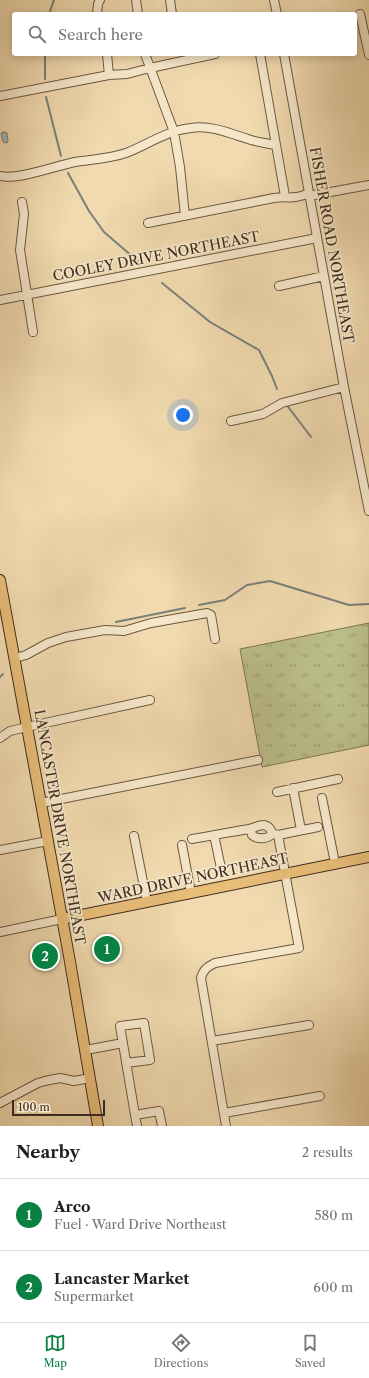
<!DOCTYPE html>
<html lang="en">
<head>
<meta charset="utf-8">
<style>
  :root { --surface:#fff; --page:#f2f2f2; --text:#202124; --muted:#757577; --line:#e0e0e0; --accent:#0b8043 }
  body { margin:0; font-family:"Libre Caslon Text",serif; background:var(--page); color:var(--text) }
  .scale { position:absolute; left:12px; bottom:10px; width:93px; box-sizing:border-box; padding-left:4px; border:2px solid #3e2d1e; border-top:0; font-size:11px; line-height:14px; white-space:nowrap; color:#3e2d1e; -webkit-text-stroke:3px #f6e7cb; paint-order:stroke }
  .you { position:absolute; left:183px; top:415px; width:14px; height:14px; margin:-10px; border:3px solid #fff; border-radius:50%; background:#1a73e8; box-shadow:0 0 0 6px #1a73e833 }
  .badge { display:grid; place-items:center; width:26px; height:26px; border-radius:50%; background:var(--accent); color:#fff; font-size:13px; font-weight:700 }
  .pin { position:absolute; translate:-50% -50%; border:2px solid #fff; box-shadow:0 1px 4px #0006 }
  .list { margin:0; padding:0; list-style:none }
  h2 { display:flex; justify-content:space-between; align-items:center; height:52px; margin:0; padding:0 16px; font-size:17px }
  h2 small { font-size:13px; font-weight:400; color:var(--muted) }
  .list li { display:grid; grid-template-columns:26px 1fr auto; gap:12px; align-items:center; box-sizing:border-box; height:72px; padding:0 16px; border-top:1px solid var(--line) }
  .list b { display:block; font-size:15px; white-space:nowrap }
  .list p { margin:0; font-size:13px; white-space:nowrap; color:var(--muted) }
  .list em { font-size:13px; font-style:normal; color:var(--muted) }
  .icon { flex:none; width:22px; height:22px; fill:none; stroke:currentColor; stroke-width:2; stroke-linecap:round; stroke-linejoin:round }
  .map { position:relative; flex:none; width:369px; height:1126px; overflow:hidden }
  .search { position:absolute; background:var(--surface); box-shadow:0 2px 10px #0003; left:12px; right:12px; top:12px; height:44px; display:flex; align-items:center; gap:10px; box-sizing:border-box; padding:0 14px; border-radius:4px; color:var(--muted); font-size:15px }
  .sheet { height:196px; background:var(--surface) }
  nav { display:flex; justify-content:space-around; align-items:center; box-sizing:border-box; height:56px; border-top:1px solid var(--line); background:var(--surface); font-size:11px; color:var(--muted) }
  nav a { display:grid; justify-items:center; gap:2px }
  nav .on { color:var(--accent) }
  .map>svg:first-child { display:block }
  .grass { fill:url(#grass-tufts); stroke:#7c7654 }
  .water { fill:url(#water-waves); stroke:#79807a }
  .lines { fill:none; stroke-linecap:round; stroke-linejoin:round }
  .stream { stroke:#79807a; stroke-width:2 }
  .minor-casing { stroke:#6b5842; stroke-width:10 }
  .major-casing { stroke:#3e2d1e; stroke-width:12 }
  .minor { stroke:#f6e7cb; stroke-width:8 }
  .major { stroke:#e8bd78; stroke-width:10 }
  .labels { text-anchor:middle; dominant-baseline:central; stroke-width:3.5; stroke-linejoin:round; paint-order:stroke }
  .street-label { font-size:14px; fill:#3e2d1e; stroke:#f6e7cb }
</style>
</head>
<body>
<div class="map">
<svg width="369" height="1126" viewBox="0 0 369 1126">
  <defs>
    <pattern id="grass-tufts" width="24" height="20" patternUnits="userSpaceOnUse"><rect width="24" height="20" fill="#bbbf8a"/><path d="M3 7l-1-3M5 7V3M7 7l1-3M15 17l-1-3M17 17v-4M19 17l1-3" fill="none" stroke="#999c70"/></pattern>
    <pattern id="water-waves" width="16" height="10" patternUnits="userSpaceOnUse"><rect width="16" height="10" fill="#a1b7b7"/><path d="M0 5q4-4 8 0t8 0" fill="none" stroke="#859594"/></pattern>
  </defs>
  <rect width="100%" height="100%" fill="#f1daaf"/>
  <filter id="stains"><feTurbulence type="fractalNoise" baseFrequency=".005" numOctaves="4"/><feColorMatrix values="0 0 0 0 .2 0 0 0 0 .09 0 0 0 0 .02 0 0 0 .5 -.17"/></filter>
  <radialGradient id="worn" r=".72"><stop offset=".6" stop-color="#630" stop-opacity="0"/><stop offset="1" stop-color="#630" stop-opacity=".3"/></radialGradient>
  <path class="grass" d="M369,623V745L262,767L240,649Z"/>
  <path class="water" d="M2,132H5L7,133L8,141L7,143L3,142L1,134Z"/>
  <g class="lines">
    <path class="stream" d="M49,14L54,0
      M45,54V79
      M46,97L61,156
      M68,173L89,211L104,232L140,263
      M162,283L210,322L259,350L272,376L277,389
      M286,404L311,437
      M199,605L225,600L247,585L270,581L349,605L369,604
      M116,622L185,608
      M0,677L3,674"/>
    <g class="minor-casing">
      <path id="minor" d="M136,0L138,14
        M170,0L172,14
        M274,0L277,14
        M97,14L98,4L100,0
        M360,14L369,55
        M107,54L109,75
        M145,54L174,132L180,167L185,216
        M260,54L285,196
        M284,54L344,387L369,511
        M0,96L109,75L127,74L150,68L215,54
        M0,176C19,180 55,166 75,162C92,159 109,159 126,153C147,145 168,130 191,128C211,125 229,133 248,139C256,142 266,143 275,145
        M309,196L369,185
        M22,202L24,214L20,250L33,332
        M148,223L274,198C289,196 294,200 309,193
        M279,286L324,276
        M0,300L317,238
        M231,421L263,414L282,403L344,387
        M15,658L26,655L48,643L66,637L105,630L124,631L151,623L207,613L211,615L215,639
        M0,738L10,731L27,727L150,700
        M293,788L301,830
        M277,792L338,779
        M322,798L335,863
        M41,803L258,760
        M274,834L278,835L318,827
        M214,835L221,868
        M134,836L147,902
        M192,839C211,836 229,832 249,829C254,828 258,825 264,825C269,826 271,829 272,834C268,839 257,840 252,835L251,829
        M182,845L191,893
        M0,850L48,841
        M0,932L62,919
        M212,1041L309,1025
        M86,1050L123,1043
        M126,1063L150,1060L144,1023L120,1026L135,1115L137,1126
        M0,1103L38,1083L45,1081L60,1078L74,1081L90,1078
        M224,1113L320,1096
        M135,1115L159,1111L162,1126
        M226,1126L201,978C203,970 207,967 215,963L299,948L278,835"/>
    </g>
    <g class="major-casing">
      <path id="major" d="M0,580L69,956L98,1126
        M62,919L369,857"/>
    </g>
    <use href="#minor" class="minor"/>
    <use href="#major" class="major"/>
  </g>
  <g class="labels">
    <g class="street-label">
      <text transform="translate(332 245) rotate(80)">FISHER ROAD NORTHEAST</text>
      <text transform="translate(156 256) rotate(-11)">COOLEY DRIVE NORTHEAST</text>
      <text transform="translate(60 827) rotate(80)">LANCASTER DRIVE NORTHEAST</text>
      <text transform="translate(193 878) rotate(-12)">WARD DRIVE NORTHEAST</text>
    </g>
  </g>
  <rect width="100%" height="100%" filter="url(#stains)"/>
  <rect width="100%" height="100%" fill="url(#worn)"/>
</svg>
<div class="scale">100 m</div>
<div class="you"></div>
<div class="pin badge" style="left:107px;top:949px">1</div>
<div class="pin badge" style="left:45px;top:956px">2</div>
<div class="search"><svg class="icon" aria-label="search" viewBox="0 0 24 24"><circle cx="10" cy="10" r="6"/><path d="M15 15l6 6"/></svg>Search here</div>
</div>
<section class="sheet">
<h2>Nearby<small>2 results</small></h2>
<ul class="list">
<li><span class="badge">1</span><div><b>Arco</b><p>Fuel · Ward Drive Northeast</p></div><em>580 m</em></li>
<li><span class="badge">2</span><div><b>Lancaster Market</b><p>Supermarket</p></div><em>600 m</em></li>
</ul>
</section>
<nav>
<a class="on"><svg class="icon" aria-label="map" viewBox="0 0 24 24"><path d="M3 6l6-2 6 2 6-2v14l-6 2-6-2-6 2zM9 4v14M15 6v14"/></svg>Map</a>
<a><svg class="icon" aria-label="directions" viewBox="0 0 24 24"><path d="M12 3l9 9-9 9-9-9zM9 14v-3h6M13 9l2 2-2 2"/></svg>Directions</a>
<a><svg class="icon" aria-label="saved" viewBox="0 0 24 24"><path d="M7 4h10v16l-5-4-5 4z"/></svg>Saved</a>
</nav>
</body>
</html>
